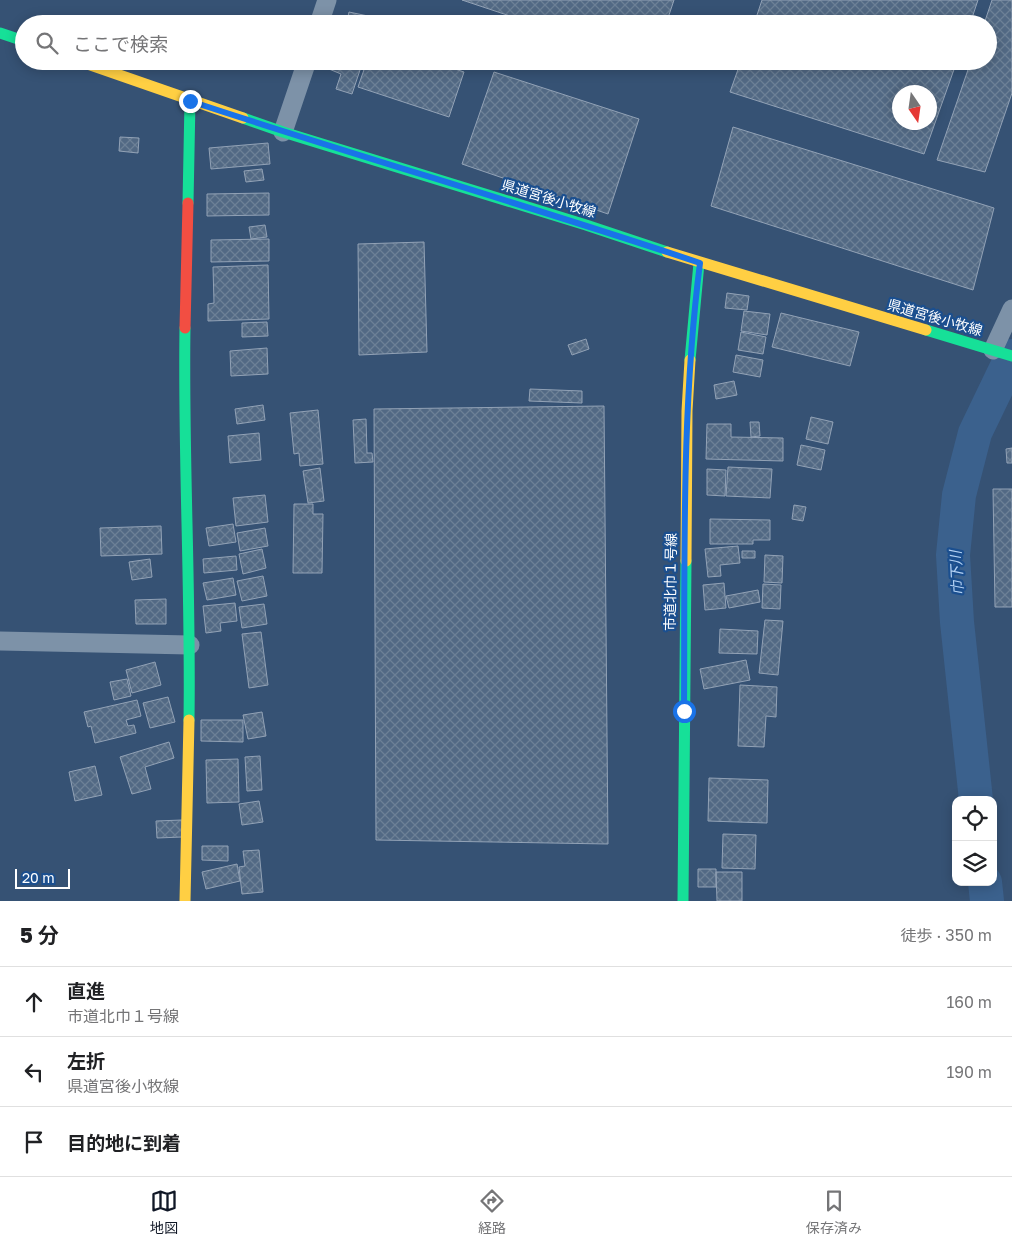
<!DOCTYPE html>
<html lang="ja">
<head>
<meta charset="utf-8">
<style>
  :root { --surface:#fff; --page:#f6f6f6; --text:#202124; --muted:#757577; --line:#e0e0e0; --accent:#111827 }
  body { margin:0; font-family:"Golos Text","Noto Sans JP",sans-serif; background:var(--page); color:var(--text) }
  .controls { position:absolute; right:15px; bottom:15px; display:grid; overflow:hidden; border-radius:10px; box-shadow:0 2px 12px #0003 }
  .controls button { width:45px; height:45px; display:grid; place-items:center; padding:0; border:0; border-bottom:1px solid var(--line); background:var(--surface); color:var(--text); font:25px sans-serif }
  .compass { position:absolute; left:892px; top:85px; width:45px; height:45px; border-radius:50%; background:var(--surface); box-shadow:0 2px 12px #0003; rotate:167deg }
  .scale { position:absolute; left:15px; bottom:12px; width:55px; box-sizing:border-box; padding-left:5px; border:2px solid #fff; border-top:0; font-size:14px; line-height:18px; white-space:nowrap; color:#fff; -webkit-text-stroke:4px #1b4f8f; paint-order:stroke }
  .stop { position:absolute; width:15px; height:15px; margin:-11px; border:4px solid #1a73e8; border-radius:50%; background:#fff }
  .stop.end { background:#1a73e8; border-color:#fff; box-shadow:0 1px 5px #0008 }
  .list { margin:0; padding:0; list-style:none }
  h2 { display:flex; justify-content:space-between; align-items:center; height:65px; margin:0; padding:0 20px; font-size:21px }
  h2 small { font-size:16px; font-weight:400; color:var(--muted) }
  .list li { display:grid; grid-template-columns:32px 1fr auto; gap:15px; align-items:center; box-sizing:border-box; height:70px; padding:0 20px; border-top:1px solid var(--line) }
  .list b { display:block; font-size:19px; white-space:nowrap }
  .list p { margin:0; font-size:16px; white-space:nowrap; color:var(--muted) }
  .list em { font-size:16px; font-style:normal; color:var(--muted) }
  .icon { flex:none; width:28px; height:28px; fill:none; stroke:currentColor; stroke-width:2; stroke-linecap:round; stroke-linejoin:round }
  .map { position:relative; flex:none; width:1012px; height:901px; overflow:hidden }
  .search { position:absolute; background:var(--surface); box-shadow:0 2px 12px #0003; left:15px; right:15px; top:15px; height:55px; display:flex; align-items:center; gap:12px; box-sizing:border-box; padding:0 18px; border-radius:28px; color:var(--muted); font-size:19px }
  .sheet { height:275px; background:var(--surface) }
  nav { display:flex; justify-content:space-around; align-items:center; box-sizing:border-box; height:70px; border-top:1px solid var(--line); background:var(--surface); font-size:14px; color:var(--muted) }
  nav a { display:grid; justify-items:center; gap:2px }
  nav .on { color:var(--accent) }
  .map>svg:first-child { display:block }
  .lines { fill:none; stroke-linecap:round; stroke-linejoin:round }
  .river { stroke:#3b618d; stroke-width:34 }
  .building { fill:url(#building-cross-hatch); stroke:#92a2b6; fill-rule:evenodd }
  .street { stroke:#7d92a8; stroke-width:19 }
  .fast { stroke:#16e098; stroke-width:11 }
  .slow { stroke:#ffcf43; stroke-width:11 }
  .jam { stroke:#f24e42; stroke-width:11 }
  .route { stroke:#1a73e8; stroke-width:6 }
  .labels { text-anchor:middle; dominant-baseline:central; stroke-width:4.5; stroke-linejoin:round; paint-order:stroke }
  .street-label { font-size:14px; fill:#fff; stroke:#1b4f8f }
  .water-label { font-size:15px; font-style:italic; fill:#b5d3f5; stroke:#1b4f8f }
</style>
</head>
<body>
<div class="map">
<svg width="1012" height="901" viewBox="0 0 1012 901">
  <defs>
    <pattern id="building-cross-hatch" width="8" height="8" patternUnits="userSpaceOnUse" patternTransform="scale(1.25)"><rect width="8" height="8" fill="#526984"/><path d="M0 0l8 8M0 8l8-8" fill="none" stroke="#6c8096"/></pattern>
  </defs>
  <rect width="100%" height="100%" fill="#365274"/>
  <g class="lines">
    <path class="river" d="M976,800L957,622L953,555L959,495L975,433L1012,356
      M985,882L987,901"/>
  </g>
  <path class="building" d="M462,0H674L666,24H534Z
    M762,0H978L970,24H754Z
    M992,0H1012V93L985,172L937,160L971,61H988V24H984Z
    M349,12L368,16L366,24L347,21Z
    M332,61H363L352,94L336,89L341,74L329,69Z
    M367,61H432L464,72L449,117L358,87Z
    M741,61H957L924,154L730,92ZM900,92H930V122H900Z
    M494,72L639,119L608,214L462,164Z
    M733,127L994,208L973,290L711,206Z
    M120,137L139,138L138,153L119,151Z
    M268,143L270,164L211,169L209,148Z
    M262,169L264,180L246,182L244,171Z
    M269,193V215L207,216V194Z
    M265,225L267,237L251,239L249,227Z
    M269,239V261L211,262V240Z
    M424,242L427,352L359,355L358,244Z
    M268,265L269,319L208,321V304L214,303L213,267Z
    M727,293L749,296L747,310L725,308Z
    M744,311L770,314L767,335L741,331Z
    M781,313L859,332L850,366L772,347Z
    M267,322L268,336L242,337V323Z
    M741,332L766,337L763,354L738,350Z
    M586,339L589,349L572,355L568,345Z
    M267,348L268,374L231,376L230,351Z
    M736,355L763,360L760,377L733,372Z
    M734,381L737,395L716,399L714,385Z
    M530,389L582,391V403L529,401Z
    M263,405L265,420L237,424L235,409Z
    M604,406L608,844L376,840L374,409Z
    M318,410L323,464L300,466L299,453L294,454L290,413Z
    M811,417L833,422L828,444L806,439Z
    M366,419L367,453H372L373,462L355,463L353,420Z
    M750,422H759L760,436L751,437Z
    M707,424H731V437L783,438V461L706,459Z
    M259,433L261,460L230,463L228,436Z
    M801,445L825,450L821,470L797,465Z
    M1012,448V463H1007L1006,449Z
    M728,467L772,469L770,498L726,496Z
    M320,468L324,501L308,503L303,471Z
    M707,469L726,470L725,496L707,495Z
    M993,489H1012V607H995Z
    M265,495L268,522L236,526L233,498Z
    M294,504H313V514H323L322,573H293Z
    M794,505L806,507L803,521L792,519Z
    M710,519L770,520V540H753V544H710Z
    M233,524L236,542L209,546L206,528Z
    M161,526L162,554L101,556L100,528Z
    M265,528L268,546L240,551L237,533Z
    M738,546L740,563L720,565L721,576L708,577L705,549Z
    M262,549L266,568L243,574L239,554Z
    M742,551H755V558H742Z
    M765,555L783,556L782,583L764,582Z
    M236,556L237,570L204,573L203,559Z
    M150,559L152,577L132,580L129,562Z
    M263,576L267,596L242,601L237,581Z
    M233,578L236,595L207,600L203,583Z
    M724,583L726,608L705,610L703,585Z
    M763,584L781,585L780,609L762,608Z
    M758,590L760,602L729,608L726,596Z
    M166,599V624H136L135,600Z
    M235,603L237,621L220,623L221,631L206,633L203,606Z
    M264,604L267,624L242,628L239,607Z
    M765,620L783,621L778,675L759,673Z
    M720,629L758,631L757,654L719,653Z
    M261,632L268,685L249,688L242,634Z
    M746,660L750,680L704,689L700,669Z
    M155,662L161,685L132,693L126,670Z
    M127,679L131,696L114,700L110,682Z
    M740,685L777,687L776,717L766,716L764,747L738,746Z
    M168,697L175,722L150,728L143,703Z
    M137,700L141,716L126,720L128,726L134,725L136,733L95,743L91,726L88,727L84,712Z
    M262,712L266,736L248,739L243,715Z
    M201,720H243V742L201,741Z
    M169,742L174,758L145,767L151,789L132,794L120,757Z
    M260,756L262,790L247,791L245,757Z
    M238,759L239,802L207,803L206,760Z
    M95,766L102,795L75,801L69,772Z
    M709,778L768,780L767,823L708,821Z
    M259,801L263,822L242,825L239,804Z
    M182,820V837L157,838L156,821Z
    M723,834L756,835L755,869L722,868Z
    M202,846H228V861L202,860Z
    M259,850L263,892L242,894L239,867L245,866L243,851Z
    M237,864L240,881L206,889L202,872Z
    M698,869H716V887H698Z
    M716,872H742V901H717Z"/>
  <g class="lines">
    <path class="street" d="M319,24L327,0
      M283,132L307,61
      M993,350L1012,309
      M0,641L190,645"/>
    <path class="fast" d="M0,33L24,41
      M243,118L283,132L586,225L667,252
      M188,203L190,101
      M185,328C183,458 191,589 189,720
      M926,330L1012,356
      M690,360L699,263
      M683,901L686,561"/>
    <path class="slow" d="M79,61L243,118
      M667,252L926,330
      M686,561L687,411L690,360
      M185,901L189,720"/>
    <path class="jam" d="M185,328L188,203"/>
  </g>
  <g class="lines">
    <path class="route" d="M190,101C359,157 531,206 700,263C681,411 685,562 684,711"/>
  </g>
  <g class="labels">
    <g class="street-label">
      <text transform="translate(549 198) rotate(17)">県道宮後小牧線</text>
      <text transform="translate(935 317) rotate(16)">県道宮後小牧線</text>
      <text transform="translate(670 582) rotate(-89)">市道北巾１号線</text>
    </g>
    <g class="water-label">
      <text transform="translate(956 573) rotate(-93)">巾下川</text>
    </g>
  </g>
</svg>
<div class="controls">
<button><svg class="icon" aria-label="locate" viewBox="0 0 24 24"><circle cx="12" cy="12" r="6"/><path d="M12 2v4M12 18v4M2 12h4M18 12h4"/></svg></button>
<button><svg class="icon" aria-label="layers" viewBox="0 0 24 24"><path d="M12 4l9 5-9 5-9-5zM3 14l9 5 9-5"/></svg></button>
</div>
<svg class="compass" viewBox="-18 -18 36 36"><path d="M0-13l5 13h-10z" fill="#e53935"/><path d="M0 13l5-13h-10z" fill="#757577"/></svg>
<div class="scale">20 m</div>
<div class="stop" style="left:684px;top:711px"></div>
<div class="stop end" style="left:190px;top:101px"></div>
<div class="search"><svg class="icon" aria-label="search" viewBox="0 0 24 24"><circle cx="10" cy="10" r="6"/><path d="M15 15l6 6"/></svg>ここで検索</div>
</div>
<section class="sheet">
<h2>5 分<small>徒歩 · 350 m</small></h2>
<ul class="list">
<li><svg class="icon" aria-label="ahead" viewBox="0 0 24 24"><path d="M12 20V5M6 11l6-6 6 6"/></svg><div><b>直進</b><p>市道北巾１号線</p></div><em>160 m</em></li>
<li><svg class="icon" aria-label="left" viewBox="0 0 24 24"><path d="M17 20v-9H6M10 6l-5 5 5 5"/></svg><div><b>左折</b><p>県道宮後小牧線</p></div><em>190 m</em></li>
<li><svg class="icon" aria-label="arrive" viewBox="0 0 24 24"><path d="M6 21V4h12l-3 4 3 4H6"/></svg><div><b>目的地に到着</b></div></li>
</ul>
</section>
<nav>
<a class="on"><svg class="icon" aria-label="map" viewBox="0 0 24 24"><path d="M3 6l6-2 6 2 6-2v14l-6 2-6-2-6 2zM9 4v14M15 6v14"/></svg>地図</a>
<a><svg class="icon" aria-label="directions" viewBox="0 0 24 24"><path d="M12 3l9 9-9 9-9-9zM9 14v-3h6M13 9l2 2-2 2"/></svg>経路</a>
<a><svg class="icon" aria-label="saved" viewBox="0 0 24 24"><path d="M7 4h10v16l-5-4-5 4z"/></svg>保存済み</a>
</nav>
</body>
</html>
